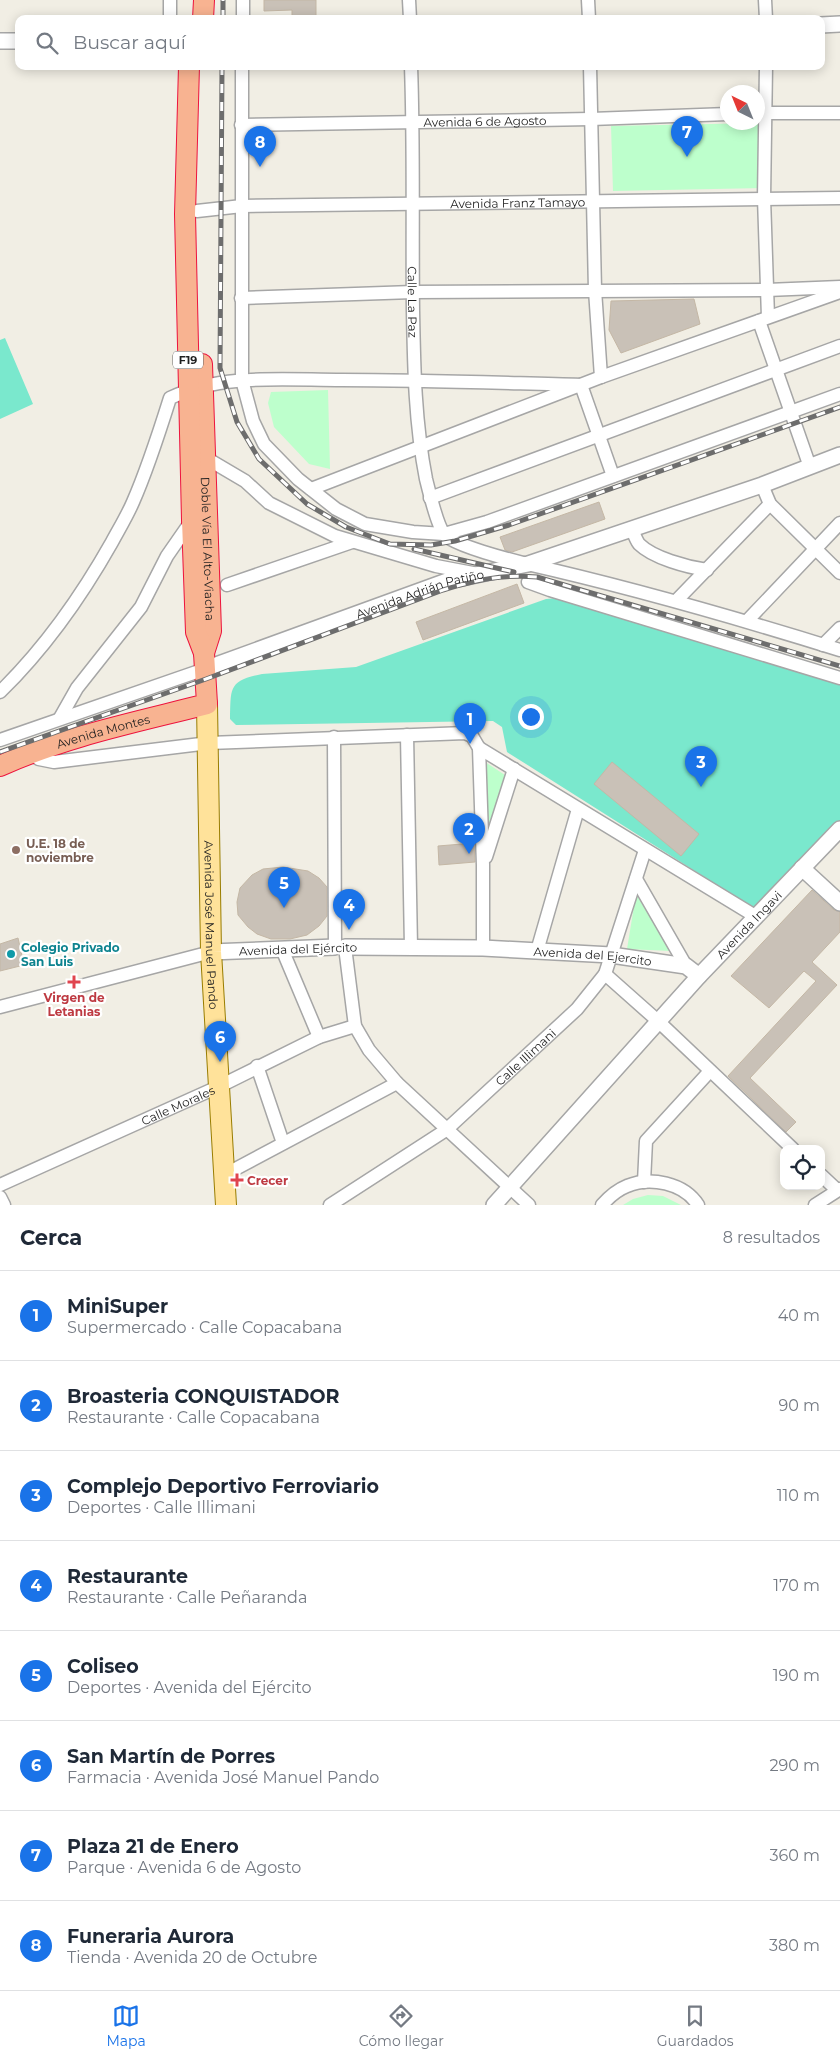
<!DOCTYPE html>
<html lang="es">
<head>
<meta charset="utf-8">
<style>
  :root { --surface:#fff; --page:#f2f2f3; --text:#1f2937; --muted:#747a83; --line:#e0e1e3; --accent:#1a73e8 }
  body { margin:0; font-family:Montserrat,sans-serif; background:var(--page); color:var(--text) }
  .controls { position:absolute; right:15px; bottom:15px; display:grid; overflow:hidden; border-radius:10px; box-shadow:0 2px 12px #0003 }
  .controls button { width:45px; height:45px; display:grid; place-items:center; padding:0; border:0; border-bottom:1px solid var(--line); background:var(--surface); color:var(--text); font:25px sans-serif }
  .compass { position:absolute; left:720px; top:85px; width:45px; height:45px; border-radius:50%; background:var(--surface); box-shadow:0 2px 12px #0003; rotate:317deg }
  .you { position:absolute; left:530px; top:716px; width:18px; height:18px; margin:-12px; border:4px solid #fff; border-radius:50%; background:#1a73e8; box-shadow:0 0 0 8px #1a73e833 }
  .badge { display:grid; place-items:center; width:32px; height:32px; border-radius:50%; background:var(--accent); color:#fff; font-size:16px; font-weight:700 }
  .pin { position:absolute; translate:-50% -41px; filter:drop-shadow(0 1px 2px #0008) }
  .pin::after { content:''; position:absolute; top:26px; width:18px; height:15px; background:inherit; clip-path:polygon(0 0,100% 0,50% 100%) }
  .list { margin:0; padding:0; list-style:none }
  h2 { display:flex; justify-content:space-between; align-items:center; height:65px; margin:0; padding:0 20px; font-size:21px }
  h2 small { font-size:16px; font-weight:400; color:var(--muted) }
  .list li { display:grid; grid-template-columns:32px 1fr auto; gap:15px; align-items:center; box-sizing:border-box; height:90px; padding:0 20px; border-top:1px solid var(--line) }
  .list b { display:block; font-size:19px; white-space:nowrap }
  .list p { margin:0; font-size:16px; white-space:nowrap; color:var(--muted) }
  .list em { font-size:16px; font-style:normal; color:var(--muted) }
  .icon { flex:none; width:28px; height:28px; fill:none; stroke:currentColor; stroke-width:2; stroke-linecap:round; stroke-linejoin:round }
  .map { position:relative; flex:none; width:840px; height:1205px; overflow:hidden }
  .search { position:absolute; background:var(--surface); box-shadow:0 2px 12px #0003; left:15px; right:15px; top:15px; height:55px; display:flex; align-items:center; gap:12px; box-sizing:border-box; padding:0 18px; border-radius:10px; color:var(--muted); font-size:19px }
  .sheet { height:785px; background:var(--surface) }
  nav { display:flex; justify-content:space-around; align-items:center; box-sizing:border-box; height:70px; border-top:1px solid var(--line); background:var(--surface); font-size:14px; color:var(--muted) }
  nav a { display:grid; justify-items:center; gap:2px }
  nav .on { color:var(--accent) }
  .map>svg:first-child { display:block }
  .park { fill:#bdffcc }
  .pitch { fill:#7ae8cd }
  .building { fill:#c9c1b7; stroke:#c4b7a5 }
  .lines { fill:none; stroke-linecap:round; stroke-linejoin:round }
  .minor-casing { stroke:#a6a6a6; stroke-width:15 }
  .tertiary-casing { stroke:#a6a6a6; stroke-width:18 }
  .primary-casing { stroke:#997d00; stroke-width:22 }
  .trunk-casing { stroke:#ed133d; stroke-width:22 }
  .minor { stroke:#fff; stroke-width:12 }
  .tertiary { stroke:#fff; stroke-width:15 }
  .primary { stroke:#ffe29a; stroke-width:20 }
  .trunk { stroke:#f8b391; stroke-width:20 }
  .rail-casing { stroke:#6d6d6d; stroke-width:5 }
  .rail { stroke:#fff; stroke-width:3; stroke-dasharray:9; stroke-linecap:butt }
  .education-dot { fill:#8d6e63; stroke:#fff; stroke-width:2 }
  .culture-dot { fill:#0f9aa8; stroke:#fff; stroke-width:2 }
  .health-dot { fill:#e0444e; stroke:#fff; stroke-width:2 }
  .labels { text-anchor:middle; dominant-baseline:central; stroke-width:4.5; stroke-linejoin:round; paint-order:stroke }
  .shield { fill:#fff; stroke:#626262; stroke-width:1 }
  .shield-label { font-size:11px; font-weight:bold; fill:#1f1f1f }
  .street-label { font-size:12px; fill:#1f1f1f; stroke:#fff }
  .education-label { font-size:12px; font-weight:bold; fill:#785e54; stroke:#fff; text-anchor:start }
  .culture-label { font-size:12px; font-weight:bold; fill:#0d838f; stroke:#fff; text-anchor:start }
  .health-label { font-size:12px; font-weight:bold; fill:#be3a42; stroke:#fff }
</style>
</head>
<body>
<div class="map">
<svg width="840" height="1205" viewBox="0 0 840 1205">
  <rect width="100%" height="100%" fill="#f1eee4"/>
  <path class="park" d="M761,123L764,188L613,191L611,126Z
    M328,390L330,469L309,464L274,427L268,403L271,392Z
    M482,760L508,777L486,848Z
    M636,894L671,951L627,949Z
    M648,1195L663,1196L681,1205H623L633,1199Z"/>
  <path class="pitch" d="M5,338L33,404L0,419V340Z
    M556,598L840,680V821L754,907L747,904L507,752L502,727L493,721L236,725L230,719C231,688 228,681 262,674L356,667L546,599Z"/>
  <path class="building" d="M264,0H316V16H292V10L264,11Z
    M694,299L700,324L621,353L609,330L611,301Z
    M599,502L605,519L512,552L505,550L500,537Z
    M517,584L524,603L423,640L416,622Z
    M612,762L699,834L681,856L594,784Z
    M474,843L475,862L439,865L438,846Z
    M283,867L308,871L319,878L327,887V916L319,926L307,935L290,939H271L257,934L248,927L238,915L237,902L240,888L252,875L263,869Z
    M812,890L834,910L840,912V932L812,962L837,985L750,1078L796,1122L786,1132L728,1076L816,981L804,971L769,1008L731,976Z
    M18,938L24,965L0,971V944Z"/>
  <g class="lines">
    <g class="minor-casing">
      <g id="minor">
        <path d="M170,0V19"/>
        <path d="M409,0L410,19"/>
        <path d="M588,0L589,19"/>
        <path d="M765,0L766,19"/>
        <path d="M243,19V0"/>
        <path d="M242,66V380L253,421L264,444L298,479L336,509L365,524L413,532L444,534L487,522L840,394"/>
        <path id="s1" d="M411,66C414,148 412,229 413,311C414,368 415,423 426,479C429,491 437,525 444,534C452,545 511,560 527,564C633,588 737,618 840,650"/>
        <path d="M590,66L595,290L601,377"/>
        <path d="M766,66L764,198L768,317"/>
        <path d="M758,113H840"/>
        <path id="s2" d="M241,125L591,119L728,114"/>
        <path id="s3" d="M197,211L242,206L840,198"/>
        <path d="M241,298L413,292L767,290L840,287"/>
        <path d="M759,321L810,467"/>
        <path d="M581,385L613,476"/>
        <path d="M206,458L245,481L269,503L335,536L436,566L478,574"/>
        <path d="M762,485L770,504L840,573"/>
        <path d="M311,489L601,377L840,292"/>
        <path d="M430,498L840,346"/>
        <path d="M632,529C634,534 636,540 639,544C653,558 687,567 707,570"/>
        <path d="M528,582L550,590L840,678"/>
        <path d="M227,585L352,542"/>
        <path d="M676,601L770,504"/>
        <path d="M747,621L840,523"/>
        <path d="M823,645L840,628"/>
        <path d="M0,692C45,648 81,597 112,542C119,529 127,516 133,502C148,468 159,433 170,398C221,373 286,380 342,380C422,380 501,383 581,385"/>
        <path d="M60,718L77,688L141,607L167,556L192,520"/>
        <path d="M407,735L411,947"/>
        <path d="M334,737L335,947H345L355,1026L369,1050L397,1083L529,1205"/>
        <path d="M0,740L205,669"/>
        <path d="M479,748L755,916"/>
        <path d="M29,753L39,759L54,762L209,743L465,733L472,736L479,748L483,865V948"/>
        <path d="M486,857L514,769"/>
        <path d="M636,879L686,966"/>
        <path d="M282,949L319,1037"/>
        <path d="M537,951L578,809"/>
        <path d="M605,974L658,1021L793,1149"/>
        <path d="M0,1007L211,952"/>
        <path d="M257,1066L283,1143"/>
        <path d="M224,1175L397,1083"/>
        <path d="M821,1175L837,1190"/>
        <path d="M644,1182L646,1141L710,1071"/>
        <path id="s4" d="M0,1185L220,1086L319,1037L355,1026"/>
        <path d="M0,1197L4,1205"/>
        <path id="s5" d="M330,1205L446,1130L577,1009L605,974L645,850"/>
        <path d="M602,1205C609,1197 617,1190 627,1186C650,1176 684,1183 698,1205"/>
        <path d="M815,1205L840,1189"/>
      </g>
    </g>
    <g class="tertiary-casing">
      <g id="tertiary">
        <path d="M821,25L840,24"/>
        <path d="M0,41H19"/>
        <path id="s6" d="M205,669L447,581L528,564L762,485L840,455"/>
        <path d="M802,868L840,903"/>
        <path id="s7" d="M345,947L483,948L611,955L686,966L699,976"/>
        <path d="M211,952L335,947"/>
        <path id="s8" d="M494,1205L699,976L840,829"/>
      </g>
    </g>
    <g class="primary-casing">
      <g id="primary">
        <path id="s9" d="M207,704L211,952L226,1205"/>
      </g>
    </g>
    <g class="trunk-casing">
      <g id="trunk">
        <path d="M203,19L204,0"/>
        <path id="s10" d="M202,364L211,631L204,653"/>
        <path id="s11" d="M0,766C66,736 137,722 207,704L204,653L196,632L192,520L185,214L189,66"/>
      </g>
    </g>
    <use href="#minor" class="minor"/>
    <use href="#tertiary" class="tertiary"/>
    <use href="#primary" class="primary"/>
    <use href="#trunk" class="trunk"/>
    <g class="rail-casing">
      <path id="rail" d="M223,19V0
        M222,66L220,368L237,422L259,459L307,504L346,527L390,544L431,545L455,541L509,525L840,407
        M414,549L514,572
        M0,752L206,679L443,590C477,580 501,574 537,577L840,666"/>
    </g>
    <use href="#rail" class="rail"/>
  </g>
  <circle class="education-dot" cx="16" cy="850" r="5"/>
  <circle class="culture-dot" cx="11" cy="954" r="5"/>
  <g class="health-dot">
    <path d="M71.5 974.5h5v5h5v5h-5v5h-5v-5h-5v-5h5z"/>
    <path d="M234.5 1172.5h5v5h5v5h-5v5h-5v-5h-5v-5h5z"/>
  </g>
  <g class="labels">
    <rect class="shield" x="173" y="351.5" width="30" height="17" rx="4"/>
    <g class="shield-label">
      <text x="188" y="360">F19</text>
    </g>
    <g class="street-label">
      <text stroke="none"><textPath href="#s2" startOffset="244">Avenida 6 de Agosto</textPath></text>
      <text stroke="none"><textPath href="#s3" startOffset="321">Avenida Franz Tamayo</textPath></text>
      <text stroke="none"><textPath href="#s1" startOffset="236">Calle La Paz</textPath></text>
      <text stroke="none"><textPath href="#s10" startOffset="185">Doble Vía El Alto-Viacha</textPath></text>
      <text stroke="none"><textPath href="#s6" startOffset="228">Avenida Adrián Patiño</textPath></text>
      <text stroke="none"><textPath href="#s11" startOffset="109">Avenida Montes</textPath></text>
      <text stroke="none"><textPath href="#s8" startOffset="379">Avenida Ingavi</textPath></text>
      <text stroke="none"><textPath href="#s9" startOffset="221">Avenida José Manuel Pando</textPath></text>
      <text transform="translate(298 949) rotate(-2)">Avenida del Ejército</text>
      <text stroke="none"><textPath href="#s7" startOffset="248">Avenida del Ejercito</textPath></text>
      <text stroke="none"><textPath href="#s5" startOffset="246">Calle Illimani</textPath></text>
      <text stroke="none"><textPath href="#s4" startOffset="195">Calle Morales</textPath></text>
    </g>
    <g class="education-label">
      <text x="26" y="843">U.E. 18 de<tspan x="26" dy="14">noviembre</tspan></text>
    </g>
    <g class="culture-label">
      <text x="21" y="947">Colegio Privado<tspan x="21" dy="14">San Luis</tspan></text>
    </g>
    <g class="health-label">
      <text x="74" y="997">Virgen de<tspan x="74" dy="14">Letanias</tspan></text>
      <text x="247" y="1180" text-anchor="start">Crecer</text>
    </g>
  </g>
</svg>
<div class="controls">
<button><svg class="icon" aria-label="locate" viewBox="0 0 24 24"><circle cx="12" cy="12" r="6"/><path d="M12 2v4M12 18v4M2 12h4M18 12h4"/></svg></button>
</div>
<svg class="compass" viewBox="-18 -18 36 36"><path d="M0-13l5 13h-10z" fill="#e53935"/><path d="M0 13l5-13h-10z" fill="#747a83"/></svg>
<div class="you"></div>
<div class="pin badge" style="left:470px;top:744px">1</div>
<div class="pin badge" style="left:469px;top:854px">2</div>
<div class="pin badge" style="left:701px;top:787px">3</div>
<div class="pin badge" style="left:349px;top:930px">4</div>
<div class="pin badge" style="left:284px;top:908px">5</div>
<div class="pin badge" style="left:220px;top:1062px">6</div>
<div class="pin badge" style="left:687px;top:157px">7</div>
<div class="pin badge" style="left:260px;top:167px">8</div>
<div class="search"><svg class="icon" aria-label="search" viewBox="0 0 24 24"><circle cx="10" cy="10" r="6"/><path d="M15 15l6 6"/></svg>Buscar aquí</div>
</div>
<section class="sheet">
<h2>Cerca<small>8 resultados</small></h2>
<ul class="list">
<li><span class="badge">1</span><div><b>MiniSuper</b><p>Supermercado · Calle Copacabana</p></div><em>40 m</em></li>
<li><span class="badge">2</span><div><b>Broasteria CONQUISTADOR</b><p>Restaurante · Calle Copacabana</p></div><em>90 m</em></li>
<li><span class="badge">3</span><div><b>Complejo Deportivo Ferroviario</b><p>Deportes · Calle Illimani</p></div><em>110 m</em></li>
<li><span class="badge">4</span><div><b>Restaurante</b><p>Restaurante · Calle Peñaranda</p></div><em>170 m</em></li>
<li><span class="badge">5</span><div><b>Coliseo</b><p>Deportes · Avenida del Ejército</p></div><em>190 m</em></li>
<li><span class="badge">6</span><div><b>San Martín de Porres</b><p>Farmacia · Avenida José Manuel Pando</p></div><em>290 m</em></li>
<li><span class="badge">7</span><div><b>Plaza 21 de Enero</b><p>Parque · Avenida 6 de Agosto</p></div><em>360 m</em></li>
<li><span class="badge">8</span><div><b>Funeraria Aurora</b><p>Tienda · Avenida 20 de Octubre</p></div><em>380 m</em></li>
</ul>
</section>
<nav>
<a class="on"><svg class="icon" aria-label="map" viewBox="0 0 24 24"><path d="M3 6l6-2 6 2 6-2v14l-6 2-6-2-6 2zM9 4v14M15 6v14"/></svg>Mapa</a>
<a><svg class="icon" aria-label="directions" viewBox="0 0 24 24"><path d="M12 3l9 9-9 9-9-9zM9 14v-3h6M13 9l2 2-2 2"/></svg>Cómo llegar</a>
<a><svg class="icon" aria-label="saved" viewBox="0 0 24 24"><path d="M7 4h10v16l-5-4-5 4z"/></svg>Guardados</a>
</nav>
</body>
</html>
